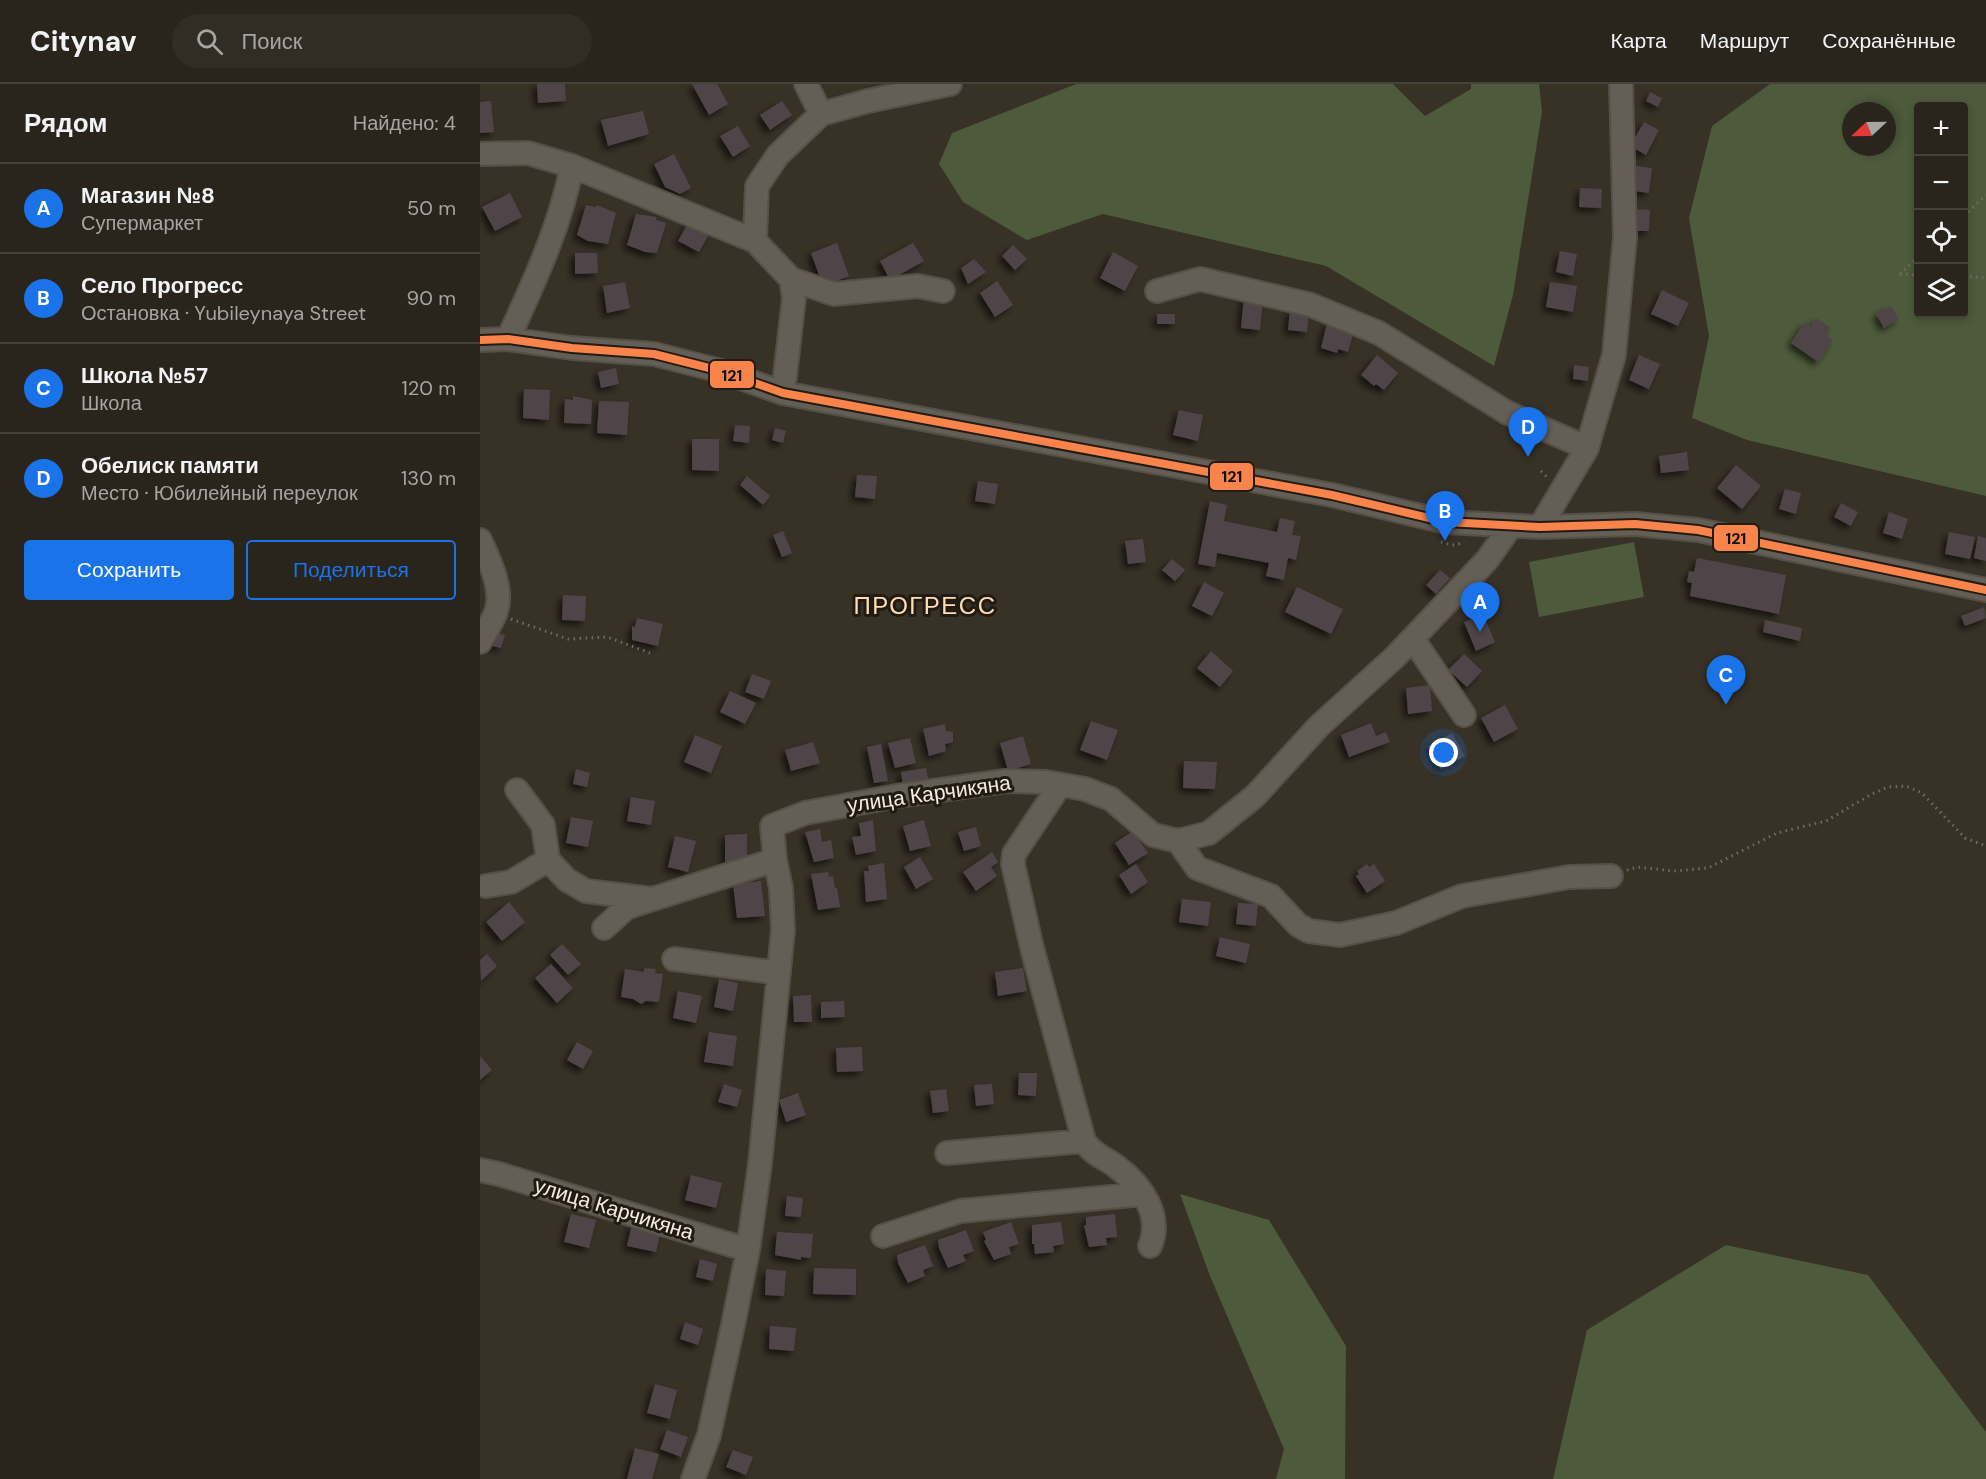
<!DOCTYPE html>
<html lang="ru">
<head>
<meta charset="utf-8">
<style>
  :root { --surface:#29251c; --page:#312d25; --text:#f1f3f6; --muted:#a5a5a3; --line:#45423b; --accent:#1a73e8 }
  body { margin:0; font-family:"DM Sans",sans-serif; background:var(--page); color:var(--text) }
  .controls { position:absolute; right:18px; top:18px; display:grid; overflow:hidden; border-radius:6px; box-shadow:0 3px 9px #0003 }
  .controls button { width:54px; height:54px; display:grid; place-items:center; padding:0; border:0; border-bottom:2px solid var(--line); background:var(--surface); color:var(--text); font:30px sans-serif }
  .compass { position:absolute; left:1362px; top:18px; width:54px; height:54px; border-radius:50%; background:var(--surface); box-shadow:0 3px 9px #0003; rotate:248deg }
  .you { position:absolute; left:964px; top:669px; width:21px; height:21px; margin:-15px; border:4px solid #fff; border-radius:50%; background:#1a73e8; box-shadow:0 0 0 9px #1a73e833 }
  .badge { display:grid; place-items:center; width:39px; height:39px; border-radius:50%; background:var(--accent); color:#fff; font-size:20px; font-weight:700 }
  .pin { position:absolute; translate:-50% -50px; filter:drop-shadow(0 2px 3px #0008) }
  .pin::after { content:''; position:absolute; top:32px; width:21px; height:18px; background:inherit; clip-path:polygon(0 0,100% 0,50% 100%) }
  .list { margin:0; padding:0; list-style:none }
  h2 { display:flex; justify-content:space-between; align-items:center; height:78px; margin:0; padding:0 24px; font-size:26px }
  h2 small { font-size:20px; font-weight:400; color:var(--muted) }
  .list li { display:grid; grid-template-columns:39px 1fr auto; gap:18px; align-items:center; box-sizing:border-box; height:90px; padding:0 24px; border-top:2px solid var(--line) }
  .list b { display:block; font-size:22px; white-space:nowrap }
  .list p { margin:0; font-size:20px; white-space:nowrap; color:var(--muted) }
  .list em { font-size:20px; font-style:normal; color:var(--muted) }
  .actions { display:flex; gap:12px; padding:18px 24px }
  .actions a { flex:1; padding:14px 0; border:2px solid var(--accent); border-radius:6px; text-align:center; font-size:21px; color:var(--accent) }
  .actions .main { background:var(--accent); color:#fff }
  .icon { flex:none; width:33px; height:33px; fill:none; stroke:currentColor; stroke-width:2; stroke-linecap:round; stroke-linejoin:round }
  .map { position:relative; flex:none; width:1506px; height:1395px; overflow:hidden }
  header { display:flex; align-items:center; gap:36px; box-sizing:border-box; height:84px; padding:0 30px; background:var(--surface); border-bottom:2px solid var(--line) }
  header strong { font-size:28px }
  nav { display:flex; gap:33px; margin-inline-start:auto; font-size:21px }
  .search { width:420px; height:54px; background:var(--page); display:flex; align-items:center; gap:15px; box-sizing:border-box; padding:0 21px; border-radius:33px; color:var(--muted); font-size:22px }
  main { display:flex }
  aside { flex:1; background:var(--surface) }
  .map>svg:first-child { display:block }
  .green { fill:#4d5a3b; fill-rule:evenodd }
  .building { fill:#504548; filter:url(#shadow) }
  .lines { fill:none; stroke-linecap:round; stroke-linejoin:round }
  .minor-casing { stroke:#554f46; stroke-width:26 }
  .path { stroke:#716c65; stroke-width:3; stroke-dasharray:1.5 4.5; stroke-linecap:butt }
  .minor { stroke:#635e56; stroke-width:22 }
  .bus-1-casing { stroke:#211b12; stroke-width:12 }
  .bus-1 { stroke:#f8844c; stroke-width:8 }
  .labels { text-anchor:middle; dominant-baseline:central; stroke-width:6; stroke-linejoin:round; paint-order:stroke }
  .street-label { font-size:21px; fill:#f5ece0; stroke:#211b12 }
  .quarter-label { font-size:24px; letter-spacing:1.5px; fill:#fedeb9; stroke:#211b12 }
  .line-badge { stroke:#211b12; stroke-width:2 }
  .pale-badge-label { font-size:16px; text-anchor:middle; font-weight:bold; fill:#111 }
</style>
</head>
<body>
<header>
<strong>Citynav</strong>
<div class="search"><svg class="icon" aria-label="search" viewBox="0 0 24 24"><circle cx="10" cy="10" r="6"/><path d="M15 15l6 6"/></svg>Поиск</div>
<nav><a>Карта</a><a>Маршрут</a><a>Сохранённые</a></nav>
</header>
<main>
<aside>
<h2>Рядом<small>Найдено: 4</small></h2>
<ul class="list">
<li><span class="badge">A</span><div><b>Магазин №8</b><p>Супермаркет</p></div><em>50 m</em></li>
<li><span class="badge">B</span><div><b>Село Прогресс</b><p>Остановка · Yubileynaya Street</p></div><em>90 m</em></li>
<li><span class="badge">C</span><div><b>Школа №57</b><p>Школа</p></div><em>120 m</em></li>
<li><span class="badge">D</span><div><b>Обелиск памяти</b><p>Место · Юбилейный переулок</p></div><em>130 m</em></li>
</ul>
<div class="actions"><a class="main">Сохранить</a><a>Поделиться</a></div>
</aside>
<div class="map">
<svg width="1506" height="1395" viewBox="0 0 1506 1395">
  <defs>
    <filter id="shadow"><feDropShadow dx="-4" dy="4" stdDeviation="3" flood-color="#0009"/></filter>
  </defs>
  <rect width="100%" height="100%" fill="#373126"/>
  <path class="green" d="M596,0H913L945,32L991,5V0H1059L1062,28L1033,211L1014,282L846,182L623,130L547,156L483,118L459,80L472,49Z
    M1290,0H1506V412L1267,356L1212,334L1229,252L1209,134L1232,42ZM1438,22H1484V230H1438ZM1371,27H1407V63H1371Z
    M1154,458L1164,513L1059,533L1049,478Z
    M700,1110L789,1136L866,1262L865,1395H796L804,1365L730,1192Z
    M1246,1161L1388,1191L1506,1348V1395H1073L1107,1246Z"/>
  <path class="building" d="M57,0H85L86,17L58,19Z
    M212,0H237L248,20L229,31Z
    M1170,8L1182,14L1178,23L1166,17Z
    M11,17L14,48L0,49V18Z
    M302,17L312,31L290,46L280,31Z
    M163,27L169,50L128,62L121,36Z
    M1164,38L1179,46L1166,71L1150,62Z
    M258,42L270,62L253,73L240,52Z
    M194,70L211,104L200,110L185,103L174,80Z
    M1149,81L1172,84L1169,109L1146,106Z
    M1100,104L1122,105L1121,124L1099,123Z
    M30,109L42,133L15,147L2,123Z
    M106,121L116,123L117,121L136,129L128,160L108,157L97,151Z
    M1156,125L1170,126L1169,147H1156Z
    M156,130L176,133V136L186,139L177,169L165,168L147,161Z
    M208,139L229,150L219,168L198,157Z
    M357,159L369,192L343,202L331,169Z
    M433,159L444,177L410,196L400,177Z
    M533,161L547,175L535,186L522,172Z
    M1080,167L1097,170L1093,192L1076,188Z
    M633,168L658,182L645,207L620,194Z
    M95,169H117L118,189L95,190Z
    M494,175L506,188L488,200L481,184Z
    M517,197L533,221L515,233L500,209Z
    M145,198L150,224L127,229L123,202Z
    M1070,198L1097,202L1093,228L1066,223Z
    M1182,206L1209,219L1198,242L1171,230Z
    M764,212L783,214L780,246L761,244Z
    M1411,222L1419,235L1404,244L1396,230Z
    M810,226L829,227L827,248L808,246Z
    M677,230H695V240H677Z
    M1336,234L1351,244L1345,251L1353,256L1338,278L1311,259L1325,238L1331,242Z
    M847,239L874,247L868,268L858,265L857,269L841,264Z
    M897,271L918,289L904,306L896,300L894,302L881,291Z
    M1159,271L1180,280L1169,305L1149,296Z
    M1094,281L1109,283L1108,297L1093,295Z
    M136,284L139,300L121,304L118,288Z
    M44,305L70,306L69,336L43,334Z
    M93,312L112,316L111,340L84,339L85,315L93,316Z
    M119,317L149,318L147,351L117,349Z
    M699,326L723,331L718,357L693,351Z
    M255,341L270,342L269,359L253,357Z
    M295,344L306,347L303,359L292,356Z
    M212,355H239V387L212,386Z
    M1207,368L1209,386L1181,389L1179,372Z
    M1256,381L1281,402L1262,425L1237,404Z
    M377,391L397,392L395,415L375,413Z
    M267,392L290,412L283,421L260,401Z
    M498,397L518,400L515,420L495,417Z
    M1305,405L1321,409L1316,430L1299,425Z
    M730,417L747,421L744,437L797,448L800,434L815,437L812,451L821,452L816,476L808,474L804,496L786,492L789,479L737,469L735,483L718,480Z
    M1361,419L1378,428L1371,442L1354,433Z
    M1409,428L1428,435L1422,455L1403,449Z
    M303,447L312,469L302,473L293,451Z
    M1469,448L1495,453L1490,475L1465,470Z
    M1498,452L1506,454V477L1494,474Z
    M663,455L666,478L648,480L645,457Z
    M1217,474L1306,491L1299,530L1210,512L1212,499L1207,498L1209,487L1214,488Z
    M692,475L705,486L695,497L682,486Z
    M960,486L970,494L956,510L946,501Z
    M724,498L744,509L732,532L712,522Z
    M817,503L863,525L851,550L805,528Z
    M83,511L106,512L105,537L82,536Z
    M1504,523L1506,534L1485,542L1481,532Z
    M1003,530L1015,558L996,567L984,538Z
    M157,534L183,540L178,562L152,556V542L155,543Z
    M1285,536L1322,544L1320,557L1283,548Z
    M7,546L25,551L21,564L4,560Z
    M731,567L753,587L740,603L717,584Z
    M984,570L1002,587L987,603L968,586Z
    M272,590L291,597L284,615L265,608Z
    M950,601L952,627L928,630L926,604Z
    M250,607L276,619L265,640L240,628Z
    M1025,621L1038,645L1014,658L1001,634Z
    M611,637L638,646L627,676L600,666Z
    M891,639L896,652L906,648L910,658L869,673L861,651Z
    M465,640L466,647L473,648V658L465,660L466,667L449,672L443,645Z
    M972,649L985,672L961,685L948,662Z
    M215,651L242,662L231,689L204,678Z
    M543,652L551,680L528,687L520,659Z
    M430,654L436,679L415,684L408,659Z
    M333,658L340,679L311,687L305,666Z
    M401,660L408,697L394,699L387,663Z
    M704,677L737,678L735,705L703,704Z
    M446,684L449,699L423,703L421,688Z
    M96,685L110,689L107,703L93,700Z
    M151,713L175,717L171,741L147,737Z
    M91,733L113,737L108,763L86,759Z
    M393,736L396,767L376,771L372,753L381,752L379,739Z
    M444,736L451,762L430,767L423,742Z
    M496,743L501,762L484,767L478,748Z
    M340,745L342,758L351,756L354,774L334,778L325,748Z
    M653,747L668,769L649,781L635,759Z
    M267,750V778H245V751Z
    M195,752L216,757L208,788L188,783Z
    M512,768L518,778L511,783L517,792L496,807L483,788Z
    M440,773L453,795L436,805L424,783Z
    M404,779L407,815L386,818L384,787H389L388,782Z
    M656,780L668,798L651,810L639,791Z
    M887,780L889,783L894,780L905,797L887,809L876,792L879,790L877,787Z
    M348,788L349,793L353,792L355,804H357L360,823L338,826L331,790Z
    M281,797L285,832L257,834L253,800Z
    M702,815L731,818L728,842L699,838Z
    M29,818L45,838L22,857L6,838Z
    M758,819L778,820L776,842L756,840Z
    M740,853L770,860L766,879L736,872Z
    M82,860L101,880L88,891L70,871Z
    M7,870L17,882L1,897L0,876Z
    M71,880L93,904L77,919L55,894Z
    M164,884L176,885L175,889L183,890L179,918L166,917L161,920L153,915L141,913L145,885L164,888Z
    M543,884L547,907L518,912L515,888Z
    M239,895L258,899L253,927L234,923Z
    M198,907L222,912L216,939L193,934Z
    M331,911L332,938H314L313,912Z
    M364,917L365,933L341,934V918Z
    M229,948L257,952L253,982L224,978Z
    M97,958L113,967L103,985L87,976Z
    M382,963L383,987L357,988L356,964Z
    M0,972L12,986L0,996Z
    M539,989H557L556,1012L538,1011Z
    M244,1000L262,1006L257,1023L238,1018Z
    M512,1000L514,1020L496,1022L494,1001Z
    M466,1005L469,1027L453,1029L450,1007Z
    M318,1009L326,1031L306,1038L299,1016Z
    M211,1091L242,1099L236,1124L205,1116Z
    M307,1112L323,1114L321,1133L305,1132Z
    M91,1130L116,1136L109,1164L84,1158Z
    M635,1130L637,1153L626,1154L627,1161L609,1163L604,1142L606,1141V1133Z
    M531,1138L539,1160L529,1163L531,1170L514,1176L504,1157L506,1156L503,1148Z
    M581,1138L584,1160L573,1162L574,1168L555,1170L554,1160H552V1141Z
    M152,1140L181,1146L176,1168L147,1162Z
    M486,1146L494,1167L483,1171L486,1177L468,1184L459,1164L458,1156Z
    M297,1148L333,1150L331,1174L321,1173V1176L295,1171Z
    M445,1161L453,1182L443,1186L445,1192L428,1199L418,1179L417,1171Z
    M220,1175L237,1180L233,1197L216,1193Z
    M334,1184L376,1185V1211L333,1210Z
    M286,1185L306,1187L304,1212L285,1211Z
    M205,1238L223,1245L218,1261L200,1255Z
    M290,1242L316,1244L314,1267L289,1265Z
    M175,1300L197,1306L190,1335L167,1329Z
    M187,1346L208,1353L201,1373L180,1365Z
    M155,1364L179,1370L172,1395H147Z
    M253,1366L273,1373L266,1391L246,1383Z"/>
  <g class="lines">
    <g class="minor-casing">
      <path id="minor" d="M326,0L341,30
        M0,70L48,69L92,82C80,143 54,198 28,255
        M92,82L275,157L311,195L314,214L303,309
        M275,157L277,102L298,71L341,30L388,17L470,0
        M311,195L354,210L438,202L463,207
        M677,207L720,195L831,221L899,249L1026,328L1107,364
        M0,256L28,255L92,264L174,270L241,287L303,309L852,411L966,438L1060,443L1155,440L1218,446L1506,506
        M1060,443L1107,364L1134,271L1145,153L1141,0
        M0,456C9,476 24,505 16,528C12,539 5,548 0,558
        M933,555L984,631
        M580,701L534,770L533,780L552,864L604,1057C612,1070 625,1074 637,1083C661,1101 683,1131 670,1162
        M37,706L63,741L68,776L87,796L106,807L173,815
        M698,757L717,784L791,812L818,841L829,847L860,851L916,839L982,812L1089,793L1131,792
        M6,802L31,798L68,776
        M124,844L146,824L157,820L295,776
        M194,875L299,889
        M467,1069L604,1057
        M0,1086L19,1090L268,1166
        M403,1152L480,1127L663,1110
        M213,1395L229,1351L253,1241L268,1166L280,1080L303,846L301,804L295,776L292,742L325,729L417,712L526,697L566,698L605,705L631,715L673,751L698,757L729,749L775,712L839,642L915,573L1007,476L1031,442"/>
    </g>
    <path class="path" d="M1484,132L1506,111
      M1420,190L1438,173
      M1420,190L1438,191
      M1484,192L1506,194
      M1061,387L1067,393
      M961,458L972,461L984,459
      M31,535L88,555L127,553L170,569
      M1147,786L1157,783L1194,787L1228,784L1297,749L1346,737L1390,711L1408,703L1426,702L1442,709L1485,754L1506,762"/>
    <use href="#minor" class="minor"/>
    <g class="bus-1-casing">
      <path id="bus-1" d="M0,256L28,255L92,264L174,270L241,287L303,309L852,411L966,438L1060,443L1155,440L1218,446L1506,506"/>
    </g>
    <use href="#bus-1" class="bus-1"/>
  </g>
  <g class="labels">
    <g class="street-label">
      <text transform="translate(449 710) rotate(-8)">улица Карчикяна</text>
      <text transform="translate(134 1125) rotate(17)">улица Карчикяна</text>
    </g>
    <g class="quarter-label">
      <text x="445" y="521">ПРОГРЕСС</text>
    </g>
  </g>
  <g class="line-badge">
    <rect x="229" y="276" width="46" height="29" rx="6" fill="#f8844c"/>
    <rect x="729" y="378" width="45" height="29" rx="6" fill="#f8844c"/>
    <rect x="1233" y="440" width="46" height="28" rx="6" fill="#f8844c"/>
  </g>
  <g class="pale-badge-label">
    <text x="252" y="297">121</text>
    <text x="752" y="398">121</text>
    <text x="1256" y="460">121</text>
  </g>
</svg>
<div class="controls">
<button>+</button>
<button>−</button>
<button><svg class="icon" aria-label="locate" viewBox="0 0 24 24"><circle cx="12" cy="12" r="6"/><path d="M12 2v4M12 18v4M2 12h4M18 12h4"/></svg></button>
<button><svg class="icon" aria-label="layers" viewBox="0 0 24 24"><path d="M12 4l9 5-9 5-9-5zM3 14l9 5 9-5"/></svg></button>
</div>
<svg class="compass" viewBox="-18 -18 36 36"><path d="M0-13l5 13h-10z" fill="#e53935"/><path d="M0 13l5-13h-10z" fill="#a5a5a3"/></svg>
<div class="you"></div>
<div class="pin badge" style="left:1000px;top:548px">A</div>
<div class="pin badge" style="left:965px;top:457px">B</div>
<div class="pin badge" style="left:1246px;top:621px">C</div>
<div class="pin badge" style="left:1048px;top:373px">D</div>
</div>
</main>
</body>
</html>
